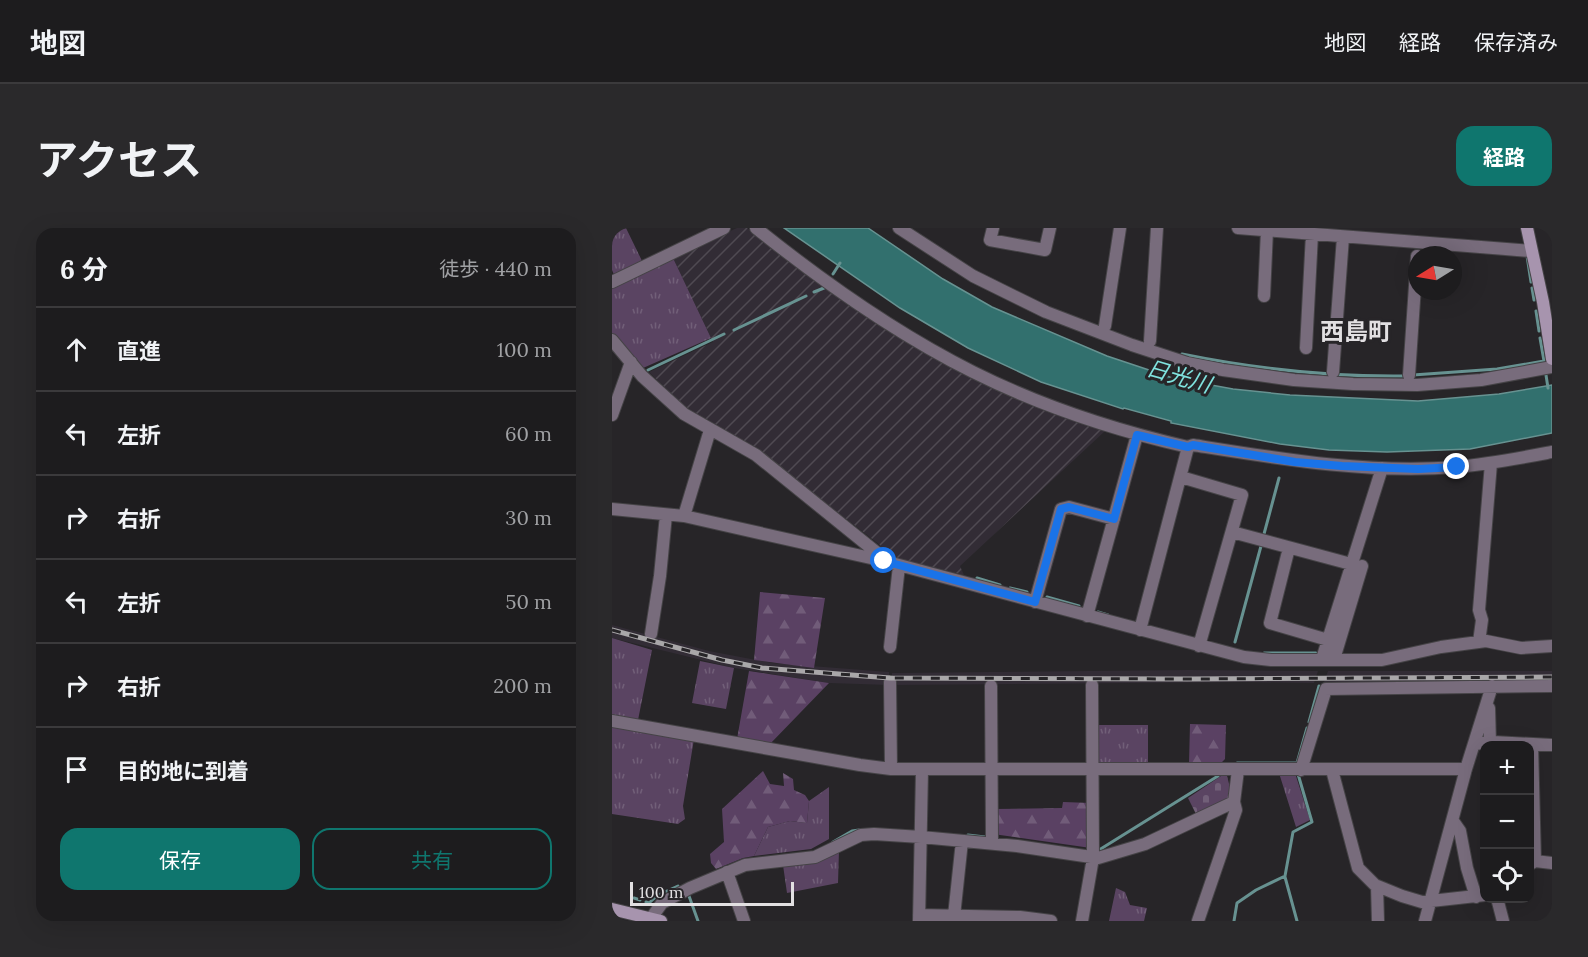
<!DOCTYPE html>
<html lang="ja">
<head>
<meta charset="utf-8">
<style>
  :root { --surface:#1d1c1e; --page:#2a292b; --text:#f1f3f6; --muted:#a0a1a4; --line:#3b3a3c; --accent:#0f766e }
  body { margin:0; font-family:Lora,"Noto Sans JP",serif; background:var(--page); color:var(--text) }
  .controls { position:absolute; right:18px; bottom:18px; display:grid; overflow:hidden; border-radius:12px; box-shadow:0 6px 24px #0002 }
  .controls button { width:54px; height:54px; display:grid; place-items:center; padding:0; border:0; border-bottom:2px solid var(--line); background:var(--surface); color:var(--text); font:30px sans-serif }
  .compass { position:absolute; left:796px; top:18px; width:54px; height:54px; border-radius:50%; background:var(--surface); box-shadow:0 6px 24px #0002; rotate:259deg }
  .scale { position:absolute; left:18px; bottom:15px; width:164px; box-sizing:border-box; padding-left:6px; border:3px solid #e2e0e2; border-top:0; font-size:16px; line-height:21px; white-space:nowrap; color:#e2e0e2; -webkit-text-stroke:4px #272528; paint-order:stroke }
  .stop { position:absolute; width:18px; height:18px; margin:-14px; border:4px solid #1a73e8; border-radius:50%; background:#fff }
  .stop.end { background:#1a73e8; border-color:#fff; box-shadow:0 2px 6px #0008 }
  .list { margin:0; padding:0; list-style:none }
  h2 { display:flex; justify-content:space-between; align-items:center; height:78px; margin:0; padding:0 24px; font-size:26px }
  h2 small { font-size:20px; font-weight:400; color:var(--muted) }
  .list li { display:grid; grid-template-columns:39px 1fr auto; gap:18px; align-items:center; box-sizing:border-box; height:84px; padding:0 24px; border-top:2px solid var(--line) }
  .list b { display:block; font-size:22px; white-space:nowrap }
  .list em { font-size:20px; font-style:normal; color:var(--muted) }
  .actions { display:flex; gap:12px; padding:18px 24px }
  .actions a { flex:1; padding:14px 0; border:2px solid var(--accent); border-radius:18px; text-align:center; font-size:21px; color:var(--accent) }
  .actions .main { background:var(--accent); color:#fff }
  .icon { flex:none; width:33px; height:33px; fill:none; stroke:currentColor; stroke-width:2; stroke-linecap:round; stroke-linejoin:round }
  .map { position:relative; flex:none; width:940px; height:693px; overflow:hidden; border-radius:18px }
  header { display:flex; align-items:center; gap:36px; box-sizing:border-box; height:84px; padding:0 30px; background:var(--surface); border-bottom:2px solid var(--line) }
  header strong { font-size:28px }
  nav { display:flex; gap:33px; margin-inline-start:auto; font-size:21px }
  .intro { display:flex; align-items:center; justify-content:space-between; box-sizing:border-box; height:144px; padding:0 36px }
  h1 { margin:0; font-size:42px }
  .button { padding:15px 27px; border-radius:18px; background:var(--accent); color:#fff; font-size:21px; font-weight:700 }
  main { display:flex; gap:36px; padding:0 36px }
  aside { flex:1; background:var(--surface); border-radius:18px; box-shadow:0 6px 24px #0002 }
  .map>svg:first-child { display:block }
  .built { fill:#322c35 }
  .industrial { fill:url(#industrial-furrows) }
  .grass { fill:url(#grass-tufts) }
  .forest { fill:url(#forest-firs) }
  .cemetery { fill:url(#cemetery-stones) }
  .water { fill:#32706e; stroke:#679291; stroke-width:1.5 }
  .lines { fill:none; stroke-linecap:round; stroke-linejoin:round }
  .stream { stroke:#679291; stroke-width:3 }
  .street-casing { stroke:#454346; stroke-width:14 }
  .secondary-casing { stroke:#454346; stroke-width:14 }
  .street { stroke:#786c7c; stroke-width:12 }
  .secondary { stroke:#a794ae; stroke-width:12 }
  .rail-casing { stroke:#a9a7a9; stroke-width:5 }
  .rail { stroke:#272528; stroke-width:3; stroke-dasharray:9; stroke-linecap:butt }
  .route { stroke:#1a73e8; stroke-width:8 }
  .labels { text-anchor:middle; dominant-baseline:central; stroke-width:6; stroke-linejoin:round; paint-order:stroke }
  .water-label { font-size:22px; font-style:italic; fill:#80e3df; stroke:#272528 }
  .quarter-label { font-size:24px; font-weight:bold; fill:#e2e0e2; stroke:#272528 }
</style>
</head>
<body>
<header>
<strong>地図</strong>
<nav><a>地図</a><a>経路</a><a>保存済み</a></nav>
</header>
<div class="intro"><h1>アクセス</h1><a class="button">経路</a></div>
<main>
<aside>
<h2>6 分<small>徒歩 · 440 m</small></h2>
<ul class="list">
<li><svg class="icon" aria-label="ahead" viewBox="0 0 24 24"><path d="M12 20V5M6 11l6-6 6 6"/></svg><div><b>直進</b></div><em>100 m</em></li>
<li><svg class="icon" aria-label="left" viewBox="0 0 24 24"><path d="M17 20v-9H6M10 6l-5 5 5 5"/></svg><div><b>左折</b></div><em>60 m</em></li>
<li><svg class="icon" aria-label="right" viewBox="0 0 24 24"><path d="M7 20v-9h11M14 6l5 5-5 5"/></svg><div><b>右折</b></div><em>30 m</em></li>
<li><svg class="icon" aria-label="left" viewBox="0 0 24 24"><path d="M17 20v-9H6M10 6l-5 5 5 5"/></svg><div><b>左折</b></div><em>50 m</em></li>
<li><svg class="icon" aria-label="right" viewBox="0 0 24 24"><path d="M7 20v-9h11M14 6l5 5-5 5"/></svg><div><b>右折</b></div><em>200 m</em></li>
<li><svg class="icon" aria-label="arrive" viewBox="0 0 24 24"><path d="M6 21V4h12l-3 4 3 4H6"/></svg><div><b>目的地に到着</b></div></li>
</ul>
<div class="actions"><a class="main">保存</a><a>共有</a></div>
</aside>
<div class="map">
<svg width="940" height="693" viewBox="0 0 940 693">
  <defs>
    <pattern id="industrial-furrows" width="10" height="10" patternUnits="userSpaceOnUse" patternTransform="scale(1.5)"><rect width="10" height="10" fill="#322c35"/><path d="M-1 1l2-2M0 10L10 0M9 11l2-2" fill="none" stroke="#4f4a52"/></pattern>
    <pattern id="grass-tufts" width="24" height="20" patternUnits="userSpaceOnUse" patternTransform="scale(1.5)"><rect width="24" height="20" fill="#5a4462"/><path d="M3 7l-1-3M5 7V3M7 7l1-3M15 17l-1-3M17 17v-4M19 17l1-3" fill="none" stroke="#715f78"/></pattern>
    <pattern id="forest-firs" width="22" height="20" patternUnits="userSpaceOnUse" patternTransform="scale(1.5)"><rect width="22" height="20" fill="#5a4163"/><path d="M5 1l3.5 6h-7zM16 11l3.5 6h-7z" fill="#715c79"/></pattern>
    <pattern id="cemetery-stones" width="16" height="16" patternUnits="userSpaceOnUse" patternTransform="scale(1.5)"><rect width="16" height="16" fill="#5a4462"/><path d="M2 7V4a2 2 0 0 1 4 0v3zM10 15v-3a2 2 0 0 1 4 0v3z" fill="#715f78"/></pattern>
  </defs>
  <rect width="100%" height="100%" fill="#272528"/>
  <path class="built" d="M0,397L97,423L160,435L277,444V457L217,455L122,440L0,410Z
    M577,442L706,443L702,455L634,454L280,457V445Z
    M716,443H940V455L711,457Z"/>
  <path class="industrial" d="M125,0H135L249,82L349,143L451,189L493,203L348,338L352,347L286,331L274,326L268,317L145,222L75,181L37,144L101,114L61,30Z"/>
  <path class="grass" d="M0,0H14L31,35L3,49L0,42Z
    M61,30L99,110L31,140L0,105V56Z
    M0,410L40,422L26,492L0,488Z
    M88,433L122,440L114,481L80,475Z
    M0,497L82,511L71,578L73,591L66,596L0,586Z
    M486,497H536V536H484Z
    M667,545H683L698,592L684,599Z
    M217,559V611L199,621L142,628L156,599L178,593L195,595L197,573Z
    M227,622L226,655L175,665L171,637Z
    M504,660L513,664L518,677L535,680L532,693H497Z"/>
  <path class="forest" d="M148,364L213,370L202,440L142,432Z
    M137,443L217,455L157,517L125,511Z
    M578,496L614,497L613,531L608,536H577Z
    M151,543L158,556L172,558L171,545L181,551L182,562L193,567L197,573L195,595L178,593L156,599L142,628L131,630L104,641L99,635L98,626L112,614L110,581Z
    M451,574L479,575V620L381,606L382,581L450,580Z"/>
  <path class="cemetery" d="M612,546L615,548L620,567L617,572L585,588L576,570Z"/>
  <path class="water" d="M172,0H256L331,51L380,79L495,128L561,150L621,161L678,167L806,173L887,166L940,157V205L858,221L775,224L717,222L668,216L559,195V193L512,180L511,181L429,154L356,120L288,80Z"/>
  <g class="lines">
    <path class="stream" d="M915,28L919,54
      M221,46L228,35
      M920,60L922,72
      M202,64L212,60
      M924,83L927,103
      M122,102L194,68
      M570,126C644,141 719,149 794,148
      M36,142L112,106
      M801,147L885,141L932,133L928,110
      M934,147L936,160
      M652,306L667,250
      M365,350L388,357
      M398,360L415,364
      M435,369L467,378
      M486,384L496,387
      M623,414L649,318
      M652,425H704
      M697,494L707,458
      M625,535H685L695,500
      M356,607L373,609
      M221,614L240,603L247,602
      M487,622L606,548
      M673,649L685,693
      M77,668L86,693
      M22,670L28,672
      M34,674L37,675L46,667L66,658
      M622,693L625,675L644,662L673,648L681,604L700,594L686,546"/>
    <g class="street-casing">
      <path id="street" d="M144,0C210,53 285,106 361,144C429,178 502,202 576,219L581,217C669,231 756,246 845,239C877,236 908,230 940,224
        M287,0L361,48L434,84L520,117L575,135L611,142L682,152L741,156L805,157L869,152L940,139
        M381,0L378,12L433,22L438,0
        M626,0L919,23
        M0,54L112,0
        M652,68L655,2
        M493,98L508,0
        M0,112L30,148L72,186L144,227L264,324L271,333
        M538,113L545,0
        M694,120L700,6
        M721,144L731,9
        M797,147L805,28
        M0,187L19,134
        M569,249L630,267L587,418
        M0,281L72,288L272,333L632,429L659,432H770L829,419L874,413L909,420L940,418
        M72,288L98,202
        M620,304L739,336
        M677,320L658,395L716,412
        M423,374L449,281L457,279L502,291
        M475,388L525,207
        M528,402L576,219
        M39,406L48,348L54,287
        M867,414L870,392L867,382L879,235
        M278,419L287,338
        M710,431L770,240
        M722,431L750,338
        M278,454L279,541
        M379,458L380,615
        M877,480L878,515
        M0,493L248,537L279,541H854
        M862,516L881,514L940,517
        M920,516L923,633
        M689,542L714,461L940,458
        M720,542L746,640L763,657L790,668L810,674L873,667
        M841,593L848,603L855,640L864,669
        M918,636L923,633L940,635
        M115,644L132,693
        M765,658L766,693
        M885,670L891,693
        M307,687L408,689L439,693
        M342,688L350,613
        M40,689L50,675L78,660L133,637L203,629L249,607L262,606L309,609L405,618L486,630L533,616L622,574
        M307,693L310,542
        M470,693L481,630L480,457
        M586,693L624,582L622,574L626,542
        M813,693L854,541L880,458"/>
    </g>
    <g class="secondary-casing">
      <path id="secondary" d="M915,0L931,74L940,131
        M0,681L49,693"/>
    </g>
    <use href="#street" class="street"/>
    <use href="#secondary" class="secondary"/>
    <g class="rail-casing">
      <path id="rail" d="M0,402L110,432L150,440L278,450L575,451L940,449"/>
    </g>
    <use href="#rail" class="rail"/>
  </g>
  <g class="lines">
    <path class="route" d="M272,333L423,374L449,281L457,279L502,291L525,207L576,219L581,217L683,234L730,238L806,241L845,239"/>
  </g>
  <g class="labels">
    <g class="water-label">
      <text transform="translate(567 148) rotate(16)">日光川</text>
    </g>
    <g class="quarter-label">
      <text x="744" y="103">西島町</text>
    </g>
  </g>
</svg>
<div class="controls">
<button>+</button>
<button>−</button>
<button><svg class="icon" aria-label="locate" viewBox="0 0 24 24"><circle cx="12" cy="12" r="6"/><path d="M12 2v4M12 18v4M2 12h4M18 12h4"/></svg></button>
</div>
<svg class="compass" viewBox="-18 -18 36 36"><path d="M0-13l5 13h-10z" fill="#e53935"/><path d="M0 13l5-13h-10z" fill="#a0a1a4"/></svg>
<div class="scale">100 m</div>
<div class="stop" style="left:272px;top:333px"></div>
<div class="stop end" style="left:845px;top:239px"></div>
</div>
</main>
</body>
</html>
